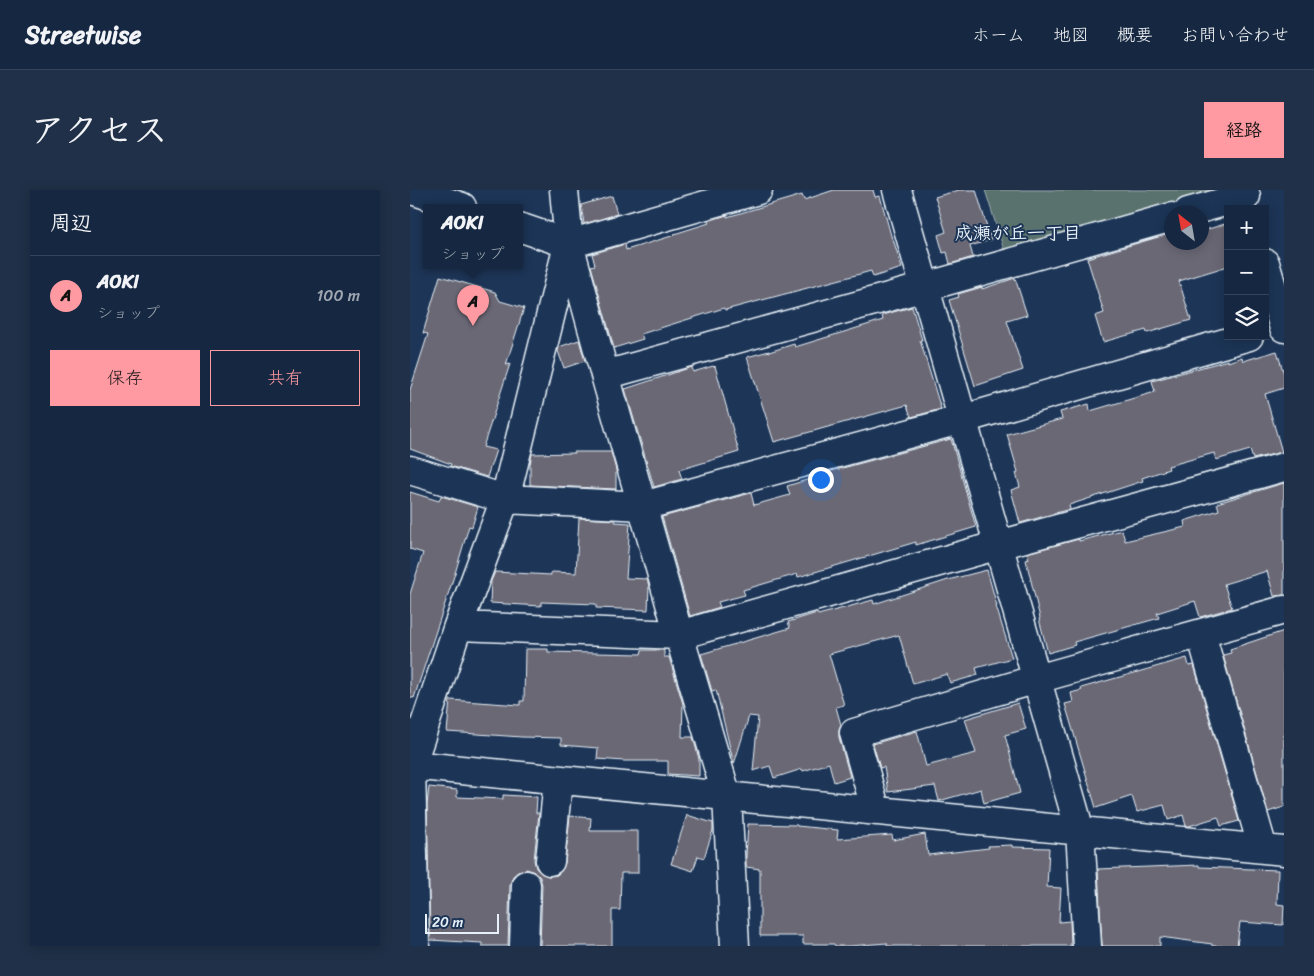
<!DOCTYPE html>
<html lang="ja">
<head>
<meta charset="utf-8">
<style>
  :root { --surface:#162841; --page:#1f3048; --text:#f1f3f6; --muted:#9ea6b1; --line:#35445a; --accent:#ff9aa2 }
  body { margin:0; font-family:Sriracha,"Klee One",sans-serif; background:var(--page); color:var(--text) }
  .controls { position:absolute; right:15px; top:15px; display:grid; overflow:hidden; border-radius:0px; box-shadow:0 2px 12px #0003 }
  .controls button { width:45px; height:45px; display:grid; place-items:center; padding:0; border:0; border-bottom:1px solid var(--line); background:var(--surface); color:var(--text); font:25px sans-serif }
  .compass { position:absolute; left:754px; top:15px; width:45px; height:45px; border-radius:50%; background:var(--surface); box-shadow:0 2px 12px #0003; rotate:329deg }
  .scale { position:absolute; left:15px; bottom:12px; width:74px; box-sizing:border-box; padding-left:5px; border:2px solid #e8f1f8; border-top:0; font-size:14px; line-height:18px; white-space:nowrap; color:#e8f1f8; -webkit-text-stroke:4px #1d3557; paint-order:stroke }
  .you { position:absolute; left:410px; top:289px; width:18px; height:18px; margin:-12px; border:4px solid #fff; border-radius:50%; background:#1a73e8; box-shadow:0 0 0 8px #1a73e833 }
  .badge { display:grid; place-items:center; width:32px; height:32px; border-radius:50%; background:var(--accent); color:#111; font-size:16px; font-weight:700 }
  .pin { position:absolute; translate:-50% -41px; filter:drop-shadow(0 1px 2px #0008) }
  .pin::after { content:''; position:absolute; top:26px; width:18px; height:15px; background:inherit; clip-path:polygon(0 0,100% 0,50% 100%) }
  .popup { position:absolute; left:13px; top:14px; width:100px; height:65px; box-sizing:border-box; display:grid; place-content:center; border-radius:0px; background:var(--surface); filter:drop-shadow(0 1px 4px #0005); font-size:16px; white-space:nowrap; color:var(--muted) }
  .popup b { font-size:19px; color:var(--text) }
  .popup::after { content:''; position:absolute; left:50%; top:100%; margin-left:-10px; border:10px solid transparent; border-top-color:var(--surface) }
  .list { margin:0; padding:0; list-style:none }
  h2 { display:flex; justify-content:space-between; align-items:center; height:65px; margin:0; padding:0 20px; font-size:21px }
  h2 small { font-size:16px; font-weight:400; color:var(--muted) }
  .list li { display:grid; grid-template-columns:32px 1fr auto; gap:15px; align-items:center; box-sizing:border-box; height:80px; padding:0 20px; border-top:1px solid var(--line) }
  .list b { display:block; font-size:19px; white-space:nowrap }
  .list p { margin:0; font-size:16px; white-space:nowrap; color:var(--muted) }
  .list em { font-size:16px; font-style:normal; color:var(--muted) }
  .actions { display:flex; gap:10px; padding:15px 20px }
  .actions a { flex:1; padding:11px 0; border:1px solid var(--accent); border-radius:0px; text-align:center; font-size:18px; color:var(--accent) }
  .actions .main { background:var(--accent); color:#111 }
  .icon { flex:none; width:28px; height:28px; fill:none; stroke:currentColor; stroke-width:2; stroke-linecap:round; stroke-linejoin:round }
  .map { position:relative; flex:none; width:874px; height:756px; overflow:hidden; border-radius:0px }
  header { display:flex; align-items:center; gap:30px; box-sizing:border-box; height:70px; padding:0 25px; background:var(--surface); border-bottom:1px solid var(--line) }
  header strong { font-size:24px }
  nav { display:flex; gap:28px; margin-inline-start:auto; font-size:18px }
  .intro { display:flex; align-items:center; justify-content:space-between; box-sizing:border-box; height:120px; padding:0 30px }
  h1 { margin:0; font-size:35px }
  .button { padding:12px 22px; border-radius:0px; background:var(--accent); color:#111; font-size:18px; font-weight:700 }
  main { display:flex; gap:30px; padding:0 30px }
  aside { flex:1; background:var(--surface); border-radius:0px; box-shadow:0 2px 12px #0003 }
  .map>svg:first-child { display:block }
  .green { fill:#5a726e; stroke:#a1b2b3 }
  .building { fill:#6a6774; stroke:#e8f1f8 }
  .lines { fill:none; stroke-linecap:round; stroke-linejoin:round }
  .minor-casing { stroke:#e8f1f8; stroke-width:31 }
  .minor { stroke:#1d3557; stroke-width:28 }
  .labels { text-anchor:middle; dominant-baseline:central; stroke-width:4; stroke-linejoin:round; paint-order:stroke }
  .neighbourhood-label { font-size:18px; font-weight:bold; fill:#e8f1f8; stroke:#1d3557 }
</style>
</head>
<body>
<header>
<strong>Streetwise</strong>
<nav><a>ホーム</a><a>地図</a><a>概要</a><a>お問い合わせ</a></nav>
</header>
<div class="intro"><h1>アクセス</h1><a class="button">経路</a></div>
<main>
<aside>
<h2>周辺<small></small></h2>
<ul class="list">
<li><span class="badge">A</span><div><b>AOKI</b><p>ショップ</p></div><em>100 m</em></li>
</ul>
<div class="actions"><a class="main">保存</a><a>共有</a></div>
</aside>
<div class="map">
<svg width="874" height="756" viewBox="0 0 874 756">
  <rect width="100%" height="100%" fill="#1d3557"/>
  <filter id="ink" filterUnits="userSpaceOnUse"><feTurbulence type="fractalNoise" baseFrequency=".02" numOctaves="2"/><feDisplacementMap in="SourceGraphic" scale="10" xChannelSelector="R" yChannelSelector="G"/><feConvolveMatrix kernelMatrix="1 2 1 2 8 2 1 2 1" color-interpolation-filters="sRGB"/></filter>
  <g filter="url(#ink)">
    <path class="green" d="M575,0H812V2L595,63Z"/>
    <path class="building" d="M424,0H463L465,7L470,6L482,49H483L492,78L463,87L461,81L315,120L314,118L231,144L233,149L204,158L181,76L185,75L182,64L215,54L216,60L265,45L264,44L299,33L298,31L317,25V27L392,5L394,10Z
      M549,0H566L581,50L560,56L563,67L540,74L537,62L533,63L528,45L536,42L525,7Z
      M202,6L207,24L174,34L171,15Z
      M818,33V76L769,91L781,130L737,143L736,140L693,152L685,126L694,123L677,68L762,43V52H792V41Z
      M30,86L85,102L90,111L114,118L96,175L100,174L73,257L86,260L77,287L40,276L41,274L0,259V200L18,144L13,143Z
      M605,88L617,125L597,131L613,180L565,196L539,110L549,107L548,104L572,97V99Z
      M502,117L512,150H510L531,219L501,227L497,215L364,252L337,167L359,161V162L384,154L385,157L473,130L472,125Z
      M169,150L175,171L154,178L148,161L149,157Z
      M867,161L874,184V198L855,204L872,262L843,269L840,260L806,270L804,263L758,276L759,279L732,288L733,291L659,315L660,319L610,333L601,300L610,297L606,283L608,282L597,244L652,229L650,222L679,214L680,221L745,202L742,191L818,170V172L832,167L833,171Z
      M303,176L304,177L305,176L329,262L269,280L272,289L244,297L215,199L282,177L283,182Z
      M541,249L566,337L506,355V352L388,387L387,384L333,400L335,405L308,412L310,417L280,426L252,327L341,303L344,315L380,305L377,296L400,289L399,287Z
      M164,262H201L206,280V299L120,295V274L122,264L164,263Z
      M874,293V405L864,406L857,381L814,394L822,418L790,427L785,411L747,423L749,428L664,452L665,455L638,463L629,429L630,428L616,370L619,369L617,363L669,349V351L712,340L715,351L775,337L774,331L809,320L807,313Z
      M0,302L29,311L31,306L68,317L62,337L59,336L46,380L4,508L0,507V404L13,363L0,359Z
      M169,328L206,330L205,332L220,333L216,388L237,389L239,396L238,420L186,418V414L131,412V416L80,413L81,391L85,382L141,385V382L166,383Z
      M577,380L587,416H586L602,468L566,478L568,485L540,493L537,484L503,494L489,445L419,464L434,515L426,517L431,535L429,540V547L440,587L424,592L419,573L393,581L392,579L364,588L360,576L343,581L348,527L339,526L324,574L306,500L302,501L291,464L380,438L378,432L407,423L408,425L463,410L464,414L538,390Z
      M874,441V617L858,622L813,465L821,463L820,459Z
      M115,459H138V462L231,464L232,460H254V467H259L273,514L272,547H283L289,569V586L258,584V571H214L187,569L188,558L151,555V548L112,547L37,542L40,510L110,515V511H114Z
      M777,468L779,476L784,475L829,631L811,636L808,627L779,636H776L773,625L758,630L754,615L727,622L722,606L686,618L655,514L663,512L661,503L672,500L671,498Z
      M608,513L616,539L595,545L610,603L574,613L571,599L529,611L525,596L478,602L474,577L470,578L463,554L507,541L516,576L566,563L555,529Z
      M19,597L47,600V607L93,609V605L127,607L126,623H129L124,670L126,678L131,683L138,686L147,685L152,680L155,673L160,626L181,628L180,641H228V683H211L210,720H202V756H130L132,695L130,687L125,682L117,679L108,682L103,686L100,694L98,756H72V753L20,750L17,615Z
      M277,625L303,633V640L294,668L288,666L283,681L261,674Z
      M338,634L387,635V636L428,640L427,649L482,645L483,650L515,644L518,665L579,658L578,656L602,655V657L639,658L637,697L651,698L649,732L660,731L661,756H477V753L439,756H425L424,754H393V746H350V679L336,677V666Z
      M789,675V677L868,680L867,714L874,715L873,735L830,732L827,756H802V754L750,747V756H692L688,679Z"/>
    <g class="lines">
      <g class="minor-casing">
        <path id="minor" d="M2,0L52,17
          M154,0L159,54L195,185L269,445L317,607L325,756
          M487,0L670,641L677,756
          M778,22L836,6
          M109,37L159,54L348,0
          M855,73L874,138
          M195,185L515,97L762,27
          M0,280L95,309L233,316L553,229L839,146
          M48,436L269,445L589,355L874,277
          M791,444L853,659
          M0,575L874,661
          M466,621L444,543L627,489L874,420
          M140,671L148,590
          M5,756L1,576L48,436L95,309L158,55
          M114,756L116,695"/>
      </g>
      <use href="#minor" class="minor"/>
    </g>
  </g>
  <g class="labels">
    <g class="neighbourhood-label">
      <text x="608" y="43">成瀬が丘一丁目</text>
    </g>
  </g>
</svg>
<div class="controls">
<button>+</button>
<button>−</button>
<button><svg class="icon" aria-label="layers" viewBox="0 0 24 24"><path d="M12 4l9 5-9 5-9-5zM3 14l9 5 9-5"/></svg></button>
</div>
<svg class="compass" viewBox="-18 -18 36 36"><path d="M0-13l5 13h-10z" fill="#e53935"/><path d="M0 13l5-13h-10z" fill="#9ea6b1"/></svg>
<div class="scale">20 m</div>
<div class="you"></div>
<div class="pin badge" style="left:63px;top:136px">A</div>
<div class="popup"><b>AOKI</b>ショップ</div>
</div>
</main>
</body>
</html>
